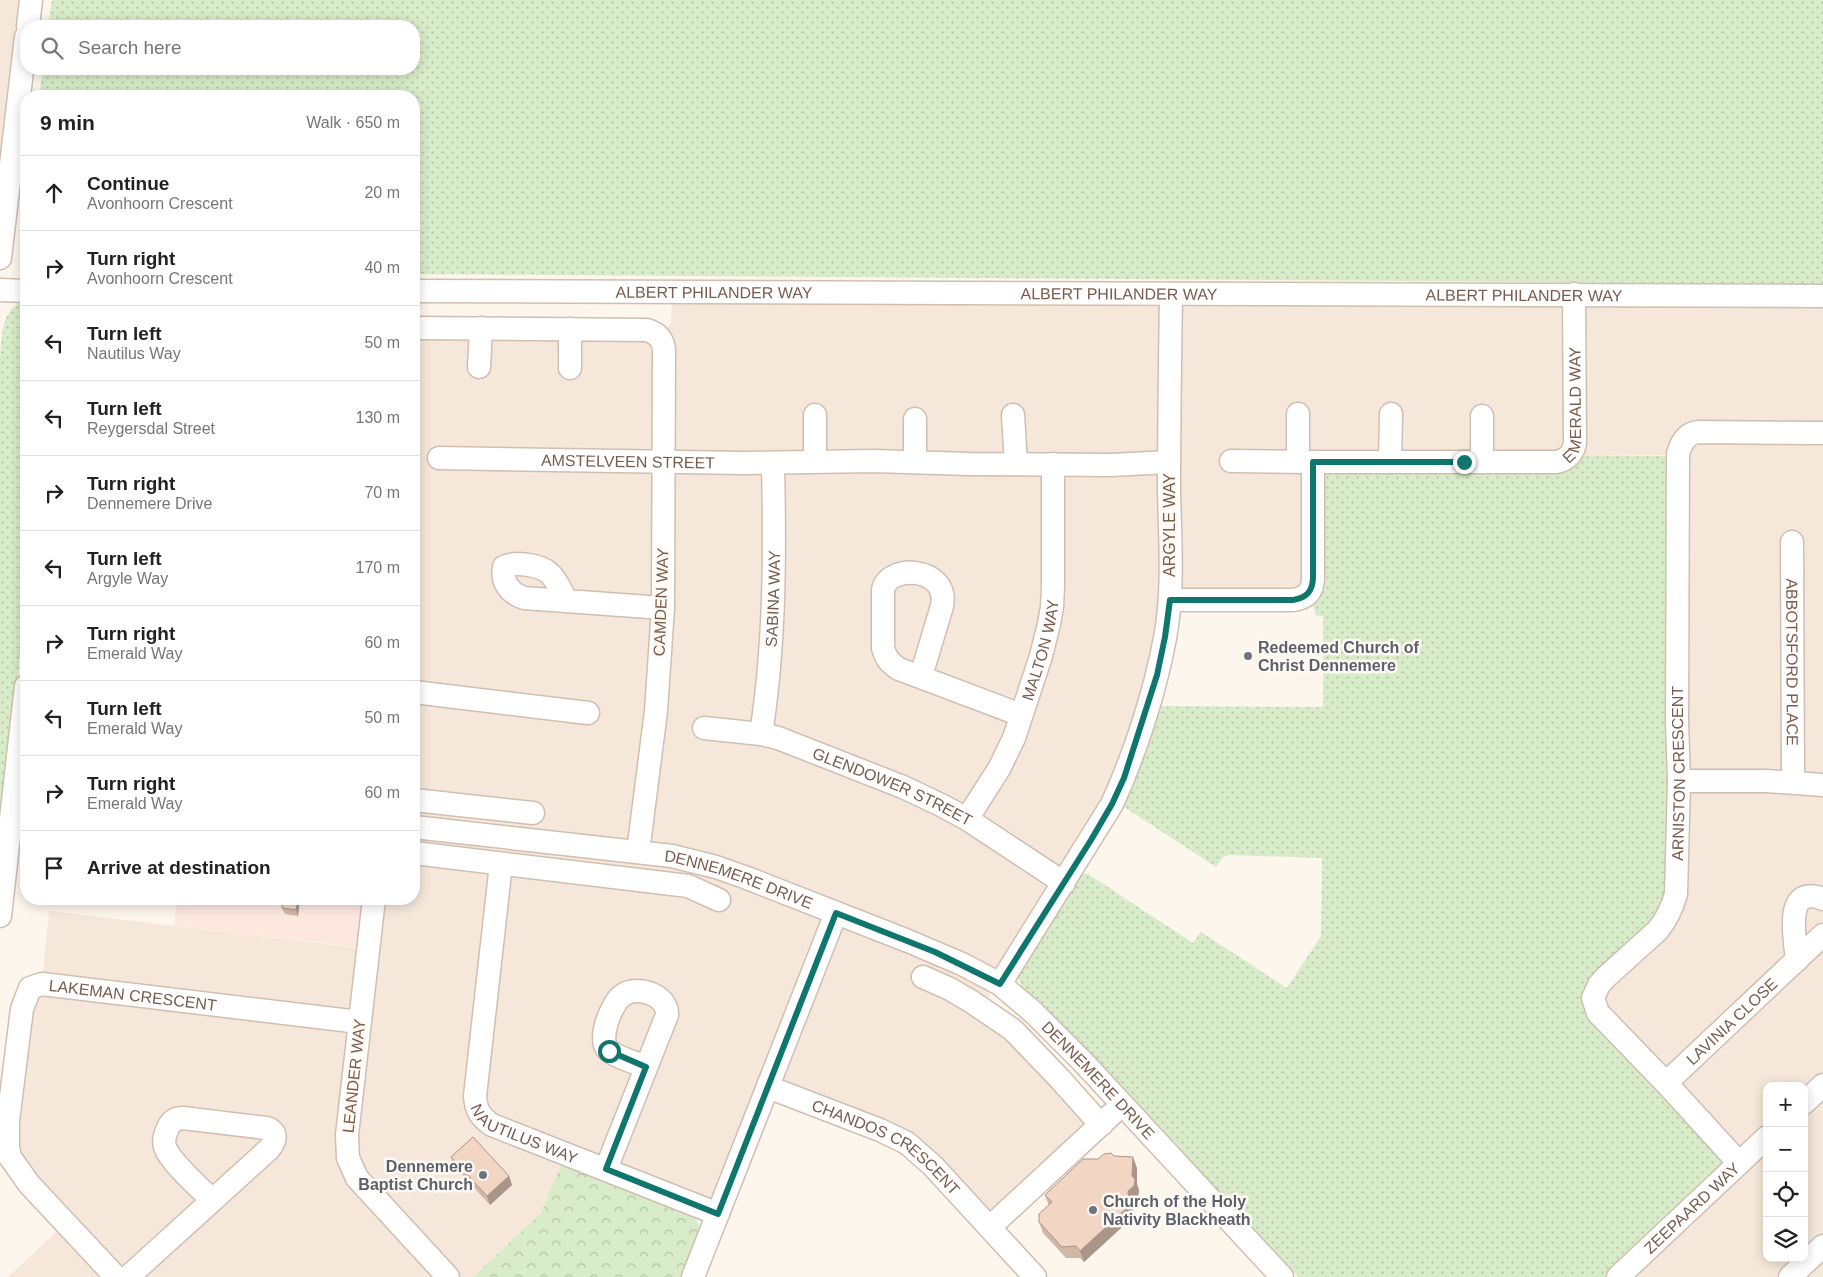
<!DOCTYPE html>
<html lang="en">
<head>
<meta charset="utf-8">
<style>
  :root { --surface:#fff; --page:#f6f6f6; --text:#222; --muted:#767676; --line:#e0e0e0 }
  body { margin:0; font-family:Helvetica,sans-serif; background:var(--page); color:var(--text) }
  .controls { position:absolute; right:15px; bottom:15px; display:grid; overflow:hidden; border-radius:10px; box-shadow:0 2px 12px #0003 }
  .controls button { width:45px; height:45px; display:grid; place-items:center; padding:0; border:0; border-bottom:1px solid var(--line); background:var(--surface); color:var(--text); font:25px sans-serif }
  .stop { position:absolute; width:15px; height:15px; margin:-11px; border:4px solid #0f766e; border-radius:50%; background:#fff }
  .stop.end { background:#0f766e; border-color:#fff; box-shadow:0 1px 5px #0008 }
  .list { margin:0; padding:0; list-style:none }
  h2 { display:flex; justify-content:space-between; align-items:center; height:65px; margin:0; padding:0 20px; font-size:21px }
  h2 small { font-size:16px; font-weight:400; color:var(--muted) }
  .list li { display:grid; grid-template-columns:32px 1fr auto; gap:15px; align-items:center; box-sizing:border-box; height:75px; padding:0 20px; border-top:1px solid var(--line) }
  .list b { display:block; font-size:19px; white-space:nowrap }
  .list p { margin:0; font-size:16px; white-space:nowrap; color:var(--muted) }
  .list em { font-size:16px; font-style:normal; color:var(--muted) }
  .icon { flex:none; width:28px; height:28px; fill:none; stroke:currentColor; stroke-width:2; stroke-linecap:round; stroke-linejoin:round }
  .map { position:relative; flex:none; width:1823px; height:1277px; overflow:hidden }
  .search { position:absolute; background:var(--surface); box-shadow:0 2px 12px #0003; left:20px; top:20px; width:400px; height:55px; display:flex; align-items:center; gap:12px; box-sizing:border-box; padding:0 18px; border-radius:20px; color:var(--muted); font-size:19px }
  .panel { position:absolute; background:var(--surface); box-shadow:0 2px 12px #0003; left:20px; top:90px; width:400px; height:815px; border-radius:20px }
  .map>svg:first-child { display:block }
  .residential { fill:#f5e8da; fill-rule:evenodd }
  .commercial { fill:#fde8e0 }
  .grass { fill:url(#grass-dots) }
  .forest { fill:url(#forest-crowns) }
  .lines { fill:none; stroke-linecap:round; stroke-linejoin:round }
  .minor-casing { stroke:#d1beb0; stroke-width:25 }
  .minor { stroke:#fff; stroke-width:22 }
  .wall { fill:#d1b7a8 }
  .shaded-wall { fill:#aa9588 }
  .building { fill:#f3d5c3; stroke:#aa9588 }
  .route { stroke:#0f766e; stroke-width:6 }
  .worship-dot { fill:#6b7280; stroke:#fffaf3; stroke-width:2 }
  .labels { text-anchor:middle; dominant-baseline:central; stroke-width:5; stroke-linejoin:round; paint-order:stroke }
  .street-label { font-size:16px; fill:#7a5c4d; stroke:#fffaf3 }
  .worship-label { font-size:16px; font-weight:bold; fill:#5b616d; stroke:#fffaf3; text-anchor:start }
</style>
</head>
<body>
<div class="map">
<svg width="1823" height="1277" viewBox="0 0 1823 1277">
  <defs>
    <pattern id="grass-dots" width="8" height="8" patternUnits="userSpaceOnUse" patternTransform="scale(1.25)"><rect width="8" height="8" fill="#d8ecc9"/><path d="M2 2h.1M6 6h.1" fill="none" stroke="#b4c2a5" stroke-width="1.8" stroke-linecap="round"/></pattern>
    <pattern id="forest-crowns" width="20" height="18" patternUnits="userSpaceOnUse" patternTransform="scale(1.25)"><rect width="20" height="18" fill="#d8ecc9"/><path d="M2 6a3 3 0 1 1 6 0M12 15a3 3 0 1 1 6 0" fill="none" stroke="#b4c2a5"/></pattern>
  </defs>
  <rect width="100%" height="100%" fill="#fdf6ec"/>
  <path class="residential" d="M0,0H32L0,276Z
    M672,295L1823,298V1277H1620L1739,1164L1597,1014L1677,455L1570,456L1312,589L1168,601L1141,724L1062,884L980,1009L1100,1125L987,1227L933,1167L768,1088L716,1215L565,1154L541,1213L473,1277H8L58,1230L29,1185L7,1121L21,1009L42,982L49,911L367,949L374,899H414V326L661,337L671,323ZM1767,1086H1804V1258H1767Z"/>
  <path class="commercial" d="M177,899H363L357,947L174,926Z"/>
  <path class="grass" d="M52,0H1823V284L414,274V96H39L43,69H414V26H48Z
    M23,302H26V599L0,840V359C2,338 0,310 23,302Z
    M1580,456H1672L1671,888L1653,926L1584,988L1581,998L1584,1007L1722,1161V1166L1607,1277H1298L1075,1037L1039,1002L1023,989L1018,978V973L1080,874H1088L1193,943L1201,932L1287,988L1321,936L1322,858L1229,855L1223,857L1216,867L1121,805L1155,706L1323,707V616H1316L1312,601L1324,473L1334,467H1575L1579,463Z"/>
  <path class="forest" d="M561,1164L695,1218L700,1227L680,1277H473L541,1213Z"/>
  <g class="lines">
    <g class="minor-casing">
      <g id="minor">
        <path d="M28,26L31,0"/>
        <path d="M0,258L26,37"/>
        <path d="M0,290L26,291"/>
        <path id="s1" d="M414,291L1823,296"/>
        <path d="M414,328L647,330C657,333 663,339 664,350L663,608L656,711L638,852"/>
        <path d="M570,329V368"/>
        <path d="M479,367L481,328"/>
        <path d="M815,415V461"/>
        <path d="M1013,415L1016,464"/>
        <path d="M1482,416V462"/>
        <path id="s2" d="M439,458L743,463L874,461L968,464L1111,465L1169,462"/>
        <path d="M915,461V419"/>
        <path d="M1231,461L1313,462"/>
        <path d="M1298,462V414"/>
        <path d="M1390,462L1391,414"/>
        <path id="s3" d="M1792,542L1793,782"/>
        <path d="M566,600C561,591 557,580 549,573C540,565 515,561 504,567C501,583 510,593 524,598L663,608"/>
        <path id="s4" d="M1170,600H1293C1307,598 1313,591 1313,577V462H1557C1568,459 1573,454 1575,443L1574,294"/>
        <path d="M921,676L942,606C950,567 888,563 883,590V648C886,659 890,663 899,669L1021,715"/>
        <path d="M414,692L588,713"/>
        <path id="s5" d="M704,728L761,734L778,738L903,787L941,805L967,819L1064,883"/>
        <path id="s6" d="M761,734C775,644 775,554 773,463"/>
        <path d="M1679,781H1766L1823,785"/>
        <path d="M414,800L533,813"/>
        <path id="s7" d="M967,819L1000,767L1014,738L1041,656L1049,624L1052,607L1053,586V464"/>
        <path id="s8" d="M414,827L672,856L716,867L747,878L908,941L962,964L1000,984L1033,1012L1084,1063L1282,1277"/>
        <path d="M414,853L680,885L688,886L719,900"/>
        <path id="s9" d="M501,864L475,1096C476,1110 480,1117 492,1125L718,1214"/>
        <path d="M374,899L347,1135L348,1158L357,1178L448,1277"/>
        <path d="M0,916L26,686"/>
        <path d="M1797,960C1795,939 1783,883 1823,899"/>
        <path d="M923,977L950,989L972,1002L1013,1030L1060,1079L1101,1125"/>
        <path d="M1000,984L1112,804C1135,754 1155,692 1165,638C1174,590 1170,539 1169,491C1169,425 1170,360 1171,294"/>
        <path id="s10" d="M1666,1083L1823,935"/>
        <path id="s11" d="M768,1087L880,1130L907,1143L933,1166L1035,1277"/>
        <path d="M1804,1103L1823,1085"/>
        <path id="s12" d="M1739,1163L1666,1083L1605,1020L1598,1013L1593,998L1599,985L1605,978L1658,930C1667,919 1672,908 1676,894L1679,781L1677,722L1678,454C1681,443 1686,433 1699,432L1823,433"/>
        <path d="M606,1169L667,1015C668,995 638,985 623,995C612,1002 597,1039 608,1050C617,1058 635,1062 646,1067"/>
        <path d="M990,1227L1112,1114"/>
        <path id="s13" d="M116,1277L29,1184L10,1157L8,1148V1121L22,1009L30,988L42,984L359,1022"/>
        <path d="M128,1277L269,1149C276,1141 278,1131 266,1128L183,1118C176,1118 171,1121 168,1128C165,1134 163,1141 165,1147C170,1162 200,1188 212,1200"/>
        <path d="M693,1277L836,913"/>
        <path id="s14" d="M1618,1277L1767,1137"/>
        <path d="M1790,1277L1823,1246"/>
      </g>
    </g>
    <use href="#minor" class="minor"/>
  </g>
  <path class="wall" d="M238,899H300L298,916L285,914L282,908L283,904Z
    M1114,1156L1137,1168V1184L1139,1190L1138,1198L1133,1203V1217L1084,1262L1080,1258H1066L1043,1233L1039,1222L1049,1206L1045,1195L1098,1159Z
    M451,1157L509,1176L512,1185L490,1205L454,1166Z"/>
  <path class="shaded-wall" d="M298,899H300L298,916L296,910Z
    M1133,1157L1137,1168V1184L1139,1190L1138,1198L1133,1203V1217L1084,1262L1080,1251L1128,1191L1132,1176Z
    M509,1176L512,1185L490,1205L487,1196Z"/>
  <path class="building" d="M283,899H298L296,910L282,908Z
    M473,1137L509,1176L487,1196L451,1157Z
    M1111,1153L1114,1156L1133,1157L1132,1176L1135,1179L1134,1186L1128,1191L1129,1206L1080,1251L1076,1246L1062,1247L1039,1222V1214L1052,1202L1045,1195L1083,1159H1098L1104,1154Z"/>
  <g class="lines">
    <path class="route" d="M609,1051L646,1067L606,1169L718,1214L836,913L935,952L1000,984L1091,840L1112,804L1124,778L1157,675L1165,637L1170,600H1293C1307,598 1313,591 1313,577V462H1464"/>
  </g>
  <g class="worship-dot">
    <circle cx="1248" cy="656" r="5"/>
    <circle cx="483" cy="1175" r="5"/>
    <circle cx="1093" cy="1210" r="5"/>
  </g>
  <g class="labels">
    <g class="street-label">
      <text stroke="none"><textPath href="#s1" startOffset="300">ALBERT PHILANDER WAY</textPath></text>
      <text stroke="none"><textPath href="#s1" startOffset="705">ALBERT PHILANDER WAY</textPath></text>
      <text stroke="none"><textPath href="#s1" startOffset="1110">ALBERT PHILANDER WAY</textPath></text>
      <text stroke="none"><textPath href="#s4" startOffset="582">EMERALD WAY</textPath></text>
      <text stroke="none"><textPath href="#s2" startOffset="189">AMSTELVEEN STREET</textPath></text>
      <text transform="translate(1169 525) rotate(-90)">ARGYLE WAY</text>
      <text stroke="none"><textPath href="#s6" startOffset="136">SABINA WAY</textPath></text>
      <text transform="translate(661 602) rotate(-88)">CAMDEN WAY</text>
      <text stroke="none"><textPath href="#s7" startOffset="186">MALTON WAY</textPath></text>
      <text stroke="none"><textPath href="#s3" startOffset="120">ABBOTSFORD PLACE</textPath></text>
      <text stroke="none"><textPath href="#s12" startOffset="478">ARNISTON CRESCENT</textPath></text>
      <text stroke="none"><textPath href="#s5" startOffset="199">GLENDOWER STREET</textPath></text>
      <text stroke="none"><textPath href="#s8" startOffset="330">DENNEMERE DRIVE</textPath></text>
      <text stroke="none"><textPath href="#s13" startOffset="436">LAKEMAN CRESCENT</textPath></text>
      <text stroke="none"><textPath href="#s10" startOffset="90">LAVINIA CLOSE</textPath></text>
      <text transform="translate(354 1076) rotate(-84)">LEANDER WAY</text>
      <text stroke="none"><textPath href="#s8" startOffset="750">DENNEMERE DRIVE</textPath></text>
      <text stroke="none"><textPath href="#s9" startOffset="301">NAUTILUS WAY</textPath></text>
      <text stroke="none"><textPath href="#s11" startOffset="134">CHANDOS CRESCENT</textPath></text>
      <text stroke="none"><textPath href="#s14" startOffset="101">ZEEPAARD WAY</textPath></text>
    </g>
    <g class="worship-label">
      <text x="1258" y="647">Redeemed Church of<tspan x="1258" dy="18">Christ Dennemere</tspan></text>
      <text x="473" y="1166" text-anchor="end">Dennemere<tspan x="473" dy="18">Baptist Church</tspan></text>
      <text x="1103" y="1201">Church of the Holy<tspan x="1103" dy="18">Nativity Blackheath</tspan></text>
    </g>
  </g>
</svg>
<div class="controls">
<button>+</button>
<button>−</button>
<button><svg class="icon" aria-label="locate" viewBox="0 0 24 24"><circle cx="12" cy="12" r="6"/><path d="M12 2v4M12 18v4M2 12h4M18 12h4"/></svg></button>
<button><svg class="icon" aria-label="layers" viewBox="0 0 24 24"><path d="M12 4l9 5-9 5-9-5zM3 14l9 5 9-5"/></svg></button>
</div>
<div class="stop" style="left:609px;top:1051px"></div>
<div class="stop end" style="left:1464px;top:462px"></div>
<div class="search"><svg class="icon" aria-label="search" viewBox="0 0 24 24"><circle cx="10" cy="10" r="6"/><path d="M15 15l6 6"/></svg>Search here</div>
<section class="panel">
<h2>9 min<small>Walk · 650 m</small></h2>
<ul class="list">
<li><svg class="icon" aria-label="ahead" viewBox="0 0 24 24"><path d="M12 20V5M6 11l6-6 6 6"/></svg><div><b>Continue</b><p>Avonhoorn Crescent</p></div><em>20 m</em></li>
<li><svg class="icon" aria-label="right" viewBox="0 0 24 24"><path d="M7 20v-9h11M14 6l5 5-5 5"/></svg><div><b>Turn right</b><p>Avonhoorn Crescent</p></div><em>40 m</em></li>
<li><svg class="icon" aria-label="left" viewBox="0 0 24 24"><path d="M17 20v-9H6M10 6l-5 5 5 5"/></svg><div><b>Turn left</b><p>Nautilus Way</p></div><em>50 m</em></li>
<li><svg class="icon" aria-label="left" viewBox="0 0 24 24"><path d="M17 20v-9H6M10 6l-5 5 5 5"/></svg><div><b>Turn left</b><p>Reygersdal Street</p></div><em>130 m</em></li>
<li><svg class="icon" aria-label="right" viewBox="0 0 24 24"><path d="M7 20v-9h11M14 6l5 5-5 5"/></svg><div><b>Turn right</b><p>Dennemere Drive</p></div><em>70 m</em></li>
<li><svg class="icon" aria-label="left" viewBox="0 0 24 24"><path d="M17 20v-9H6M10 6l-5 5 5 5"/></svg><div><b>Turn left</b><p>Argyle Way</p></div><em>170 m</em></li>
<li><svg class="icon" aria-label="right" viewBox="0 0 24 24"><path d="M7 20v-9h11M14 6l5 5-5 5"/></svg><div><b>Turn right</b><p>Emerald Way</p></div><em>60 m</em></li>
<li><svg class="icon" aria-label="left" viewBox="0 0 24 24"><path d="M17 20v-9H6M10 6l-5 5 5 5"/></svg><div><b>Turn left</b><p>Emerald Way</p></div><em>50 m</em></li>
<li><svg class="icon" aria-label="right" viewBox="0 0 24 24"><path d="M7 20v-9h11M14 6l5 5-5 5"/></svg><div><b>Turn right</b><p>Emerald Way</p></div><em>60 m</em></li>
<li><svg class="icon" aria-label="arrive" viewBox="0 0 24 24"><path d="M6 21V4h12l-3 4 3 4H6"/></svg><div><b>Arrive at destination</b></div></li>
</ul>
</section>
</div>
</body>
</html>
